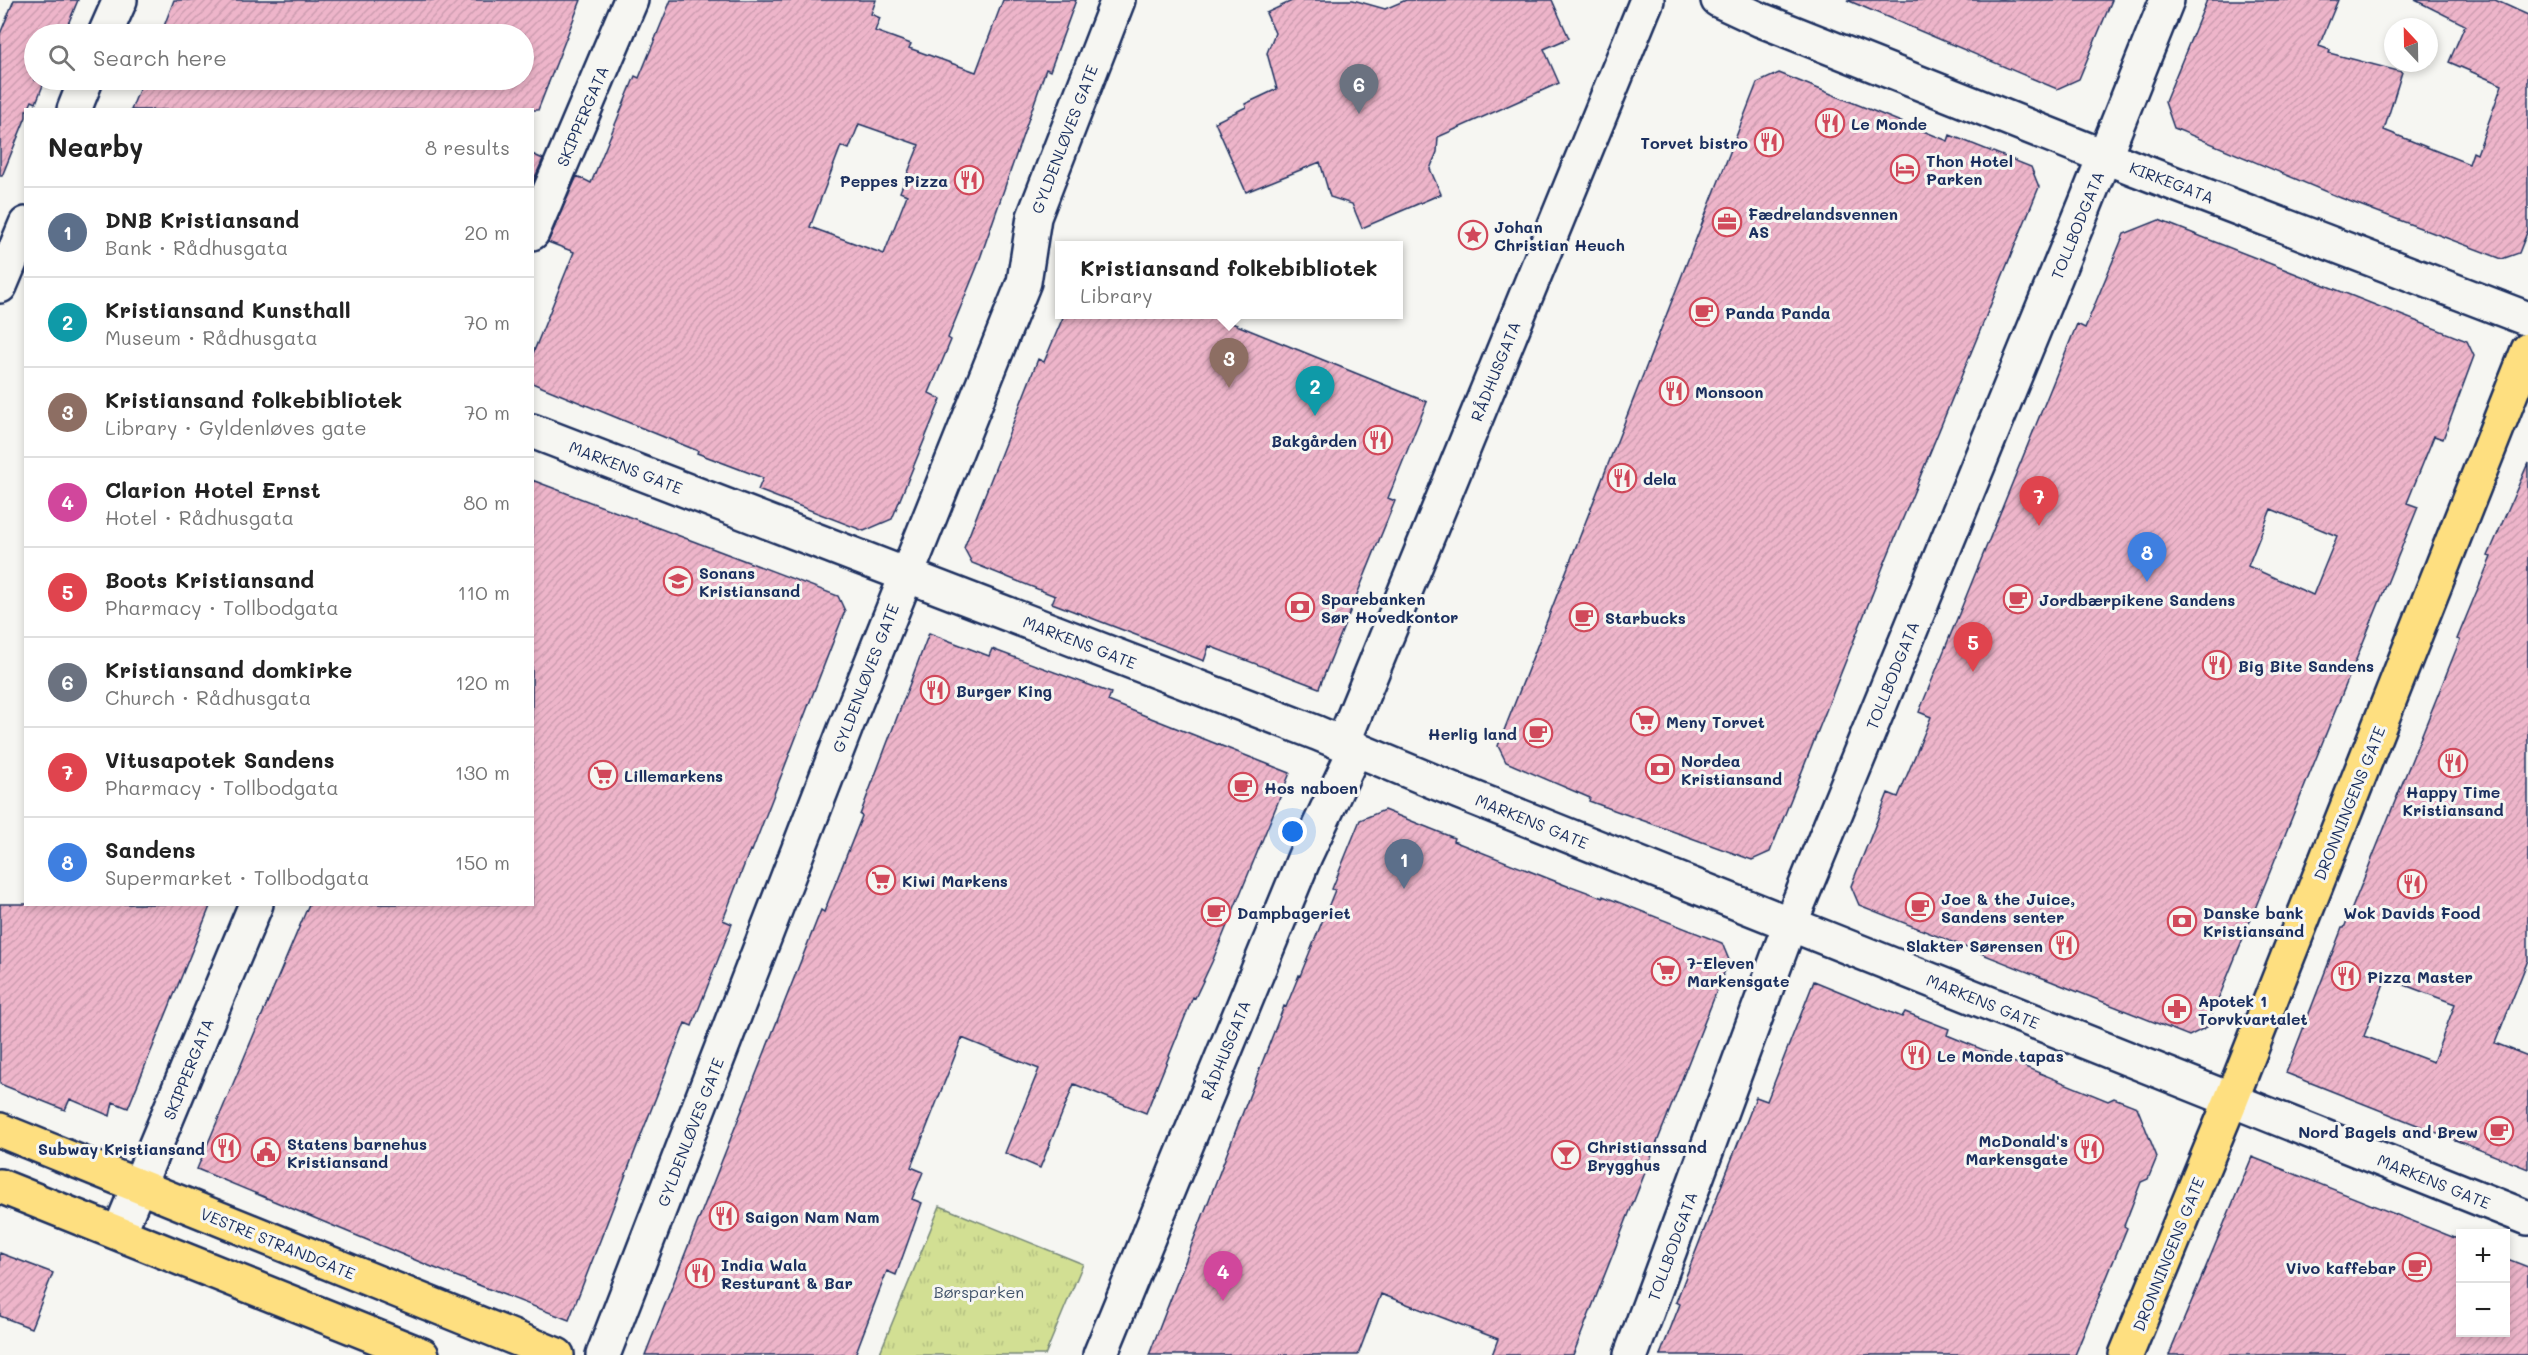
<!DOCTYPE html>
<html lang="en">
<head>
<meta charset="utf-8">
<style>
  :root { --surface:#fff; --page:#f2f2f2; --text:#222; --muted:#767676; --line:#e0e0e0; --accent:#d1495b }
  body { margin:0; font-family:Mali,sans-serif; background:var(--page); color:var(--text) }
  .controls { position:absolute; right:18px; bottom:18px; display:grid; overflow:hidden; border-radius:0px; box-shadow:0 3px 9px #0003 }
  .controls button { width:54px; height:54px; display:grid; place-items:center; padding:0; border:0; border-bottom:2px solid var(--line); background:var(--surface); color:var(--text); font:30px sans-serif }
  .compass { position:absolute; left:2384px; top:18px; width:54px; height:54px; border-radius:50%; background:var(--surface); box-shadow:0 3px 9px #0003; rotate:338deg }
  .you { position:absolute; left:1293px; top:832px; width:21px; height:21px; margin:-15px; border:4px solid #fff; border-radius:50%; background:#1a73e8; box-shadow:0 0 0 9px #1a73e833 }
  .badge { display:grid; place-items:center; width:39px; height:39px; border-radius:50%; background:var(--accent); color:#fff; font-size:20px; font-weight:700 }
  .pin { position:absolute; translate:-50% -50px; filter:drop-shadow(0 2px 3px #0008) }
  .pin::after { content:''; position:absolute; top:32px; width:21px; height:18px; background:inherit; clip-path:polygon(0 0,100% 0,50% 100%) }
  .popup { position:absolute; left:1055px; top:241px; width:348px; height:78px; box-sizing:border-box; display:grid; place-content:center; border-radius:0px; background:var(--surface); filter:drop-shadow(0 2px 4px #0005); font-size:20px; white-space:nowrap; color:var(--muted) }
  .popup b { font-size:22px; color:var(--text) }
  .popup::after { content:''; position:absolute; left:50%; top:100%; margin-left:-12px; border:12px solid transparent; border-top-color:var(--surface) }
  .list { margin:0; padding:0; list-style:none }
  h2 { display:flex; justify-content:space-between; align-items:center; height:78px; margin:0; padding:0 24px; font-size:26px }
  h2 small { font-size:20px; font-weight:400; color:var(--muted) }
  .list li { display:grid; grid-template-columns:39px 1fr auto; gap:18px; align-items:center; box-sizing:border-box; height:90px; padding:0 24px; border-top:2px solid var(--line) }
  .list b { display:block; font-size:22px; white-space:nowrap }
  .list p { margin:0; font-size:20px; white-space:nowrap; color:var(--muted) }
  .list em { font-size:20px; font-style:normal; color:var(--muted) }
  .icon { flex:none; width:33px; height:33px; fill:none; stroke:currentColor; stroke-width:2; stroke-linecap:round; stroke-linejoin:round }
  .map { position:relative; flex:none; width:2528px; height:1355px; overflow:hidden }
  .search { position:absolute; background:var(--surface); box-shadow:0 3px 9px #0003; left:24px; top:24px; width:510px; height:66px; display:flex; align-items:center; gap:15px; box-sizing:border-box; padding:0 21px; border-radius:33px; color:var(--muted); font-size:22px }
  .panel { position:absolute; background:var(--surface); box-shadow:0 3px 9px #0003; left:24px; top:108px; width:510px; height:798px; border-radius:0px }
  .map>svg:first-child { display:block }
  .park { fill:url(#park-tufts); stroke:#768778; stroke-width:1.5 }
  .building { fill:url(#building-hatch); stroke:#1b2f5e; stroke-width:1.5; fill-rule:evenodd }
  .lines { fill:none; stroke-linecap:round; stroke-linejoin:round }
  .street-casing { stroke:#1b2f5e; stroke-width:38 }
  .secondary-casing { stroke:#1b2f5e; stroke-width:38 }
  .primary-casing { stroke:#1b2f5e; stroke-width:38 }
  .street { stroke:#f6f6f2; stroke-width:33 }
  .secondary { stroke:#f6f6f2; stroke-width:33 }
  .primary { stroke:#fedf80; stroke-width:33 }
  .labels { text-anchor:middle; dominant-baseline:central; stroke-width:6; stroke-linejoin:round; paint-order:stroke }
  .street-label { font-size:16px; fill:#1b2f5e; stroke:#f6f6f2 }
  .poi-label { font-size:16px; font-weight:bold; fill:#1b2f5e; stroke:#f6f6f2; text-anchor:start }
  .park-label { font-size:16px; fill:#405269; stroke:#f6f6f2 }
</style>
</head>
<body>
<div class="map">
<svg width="2528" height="1355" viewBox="0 0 2528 1355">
  <defs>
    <pattern id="park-tufts" width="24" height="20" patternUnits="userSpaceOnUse" patternTransform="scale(1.5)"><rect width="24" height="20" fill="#d2df93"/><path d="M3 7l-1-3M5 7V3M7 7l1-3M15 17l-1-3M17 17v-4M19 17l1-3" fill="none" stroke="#b4c081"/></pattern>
    <pattern id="building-hatch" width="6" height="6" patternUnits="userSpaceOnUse" patternTransform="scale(1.5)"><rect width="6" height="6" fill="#eeb5ca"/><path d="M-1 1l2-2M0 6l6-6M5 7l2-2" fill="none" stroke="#cc9cb0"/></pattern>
  </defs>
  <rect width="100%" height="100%" fill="#f6f6f2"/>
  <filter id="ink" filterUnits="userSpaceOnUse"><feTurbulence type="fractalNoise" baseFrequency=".0167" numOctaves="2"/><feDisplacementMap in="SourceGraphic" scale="12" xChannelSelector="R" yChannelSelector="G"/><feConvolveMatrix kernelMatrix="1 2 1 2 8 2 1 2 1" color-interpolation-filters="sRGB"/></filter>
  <g filter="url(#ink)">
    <path class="park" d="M940,1206L1083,1264L1045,1355H879Z"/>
    <path class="building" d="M14,0H78L64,34H34V80H45L36,103L32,101L28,110H26V117L2,176H0V34Z
      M174,0H581L538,110H131L143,80H524V34H161Z
      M671,0H876L871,14L880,18L875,31L911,44L909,48L976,72L1003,0H1076L1050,71L1046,69L977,267L948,338L951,340L929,393L941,399L892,519L864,531L758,490L763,478L697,453L698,451L532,383V356L574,252L548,242L577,176L591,183L635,76L639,78ZM859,124L919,145L900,192L907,195L884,254L810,227L841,146L849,149Z
      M1294,0H1353L1385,9L1406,0H1552L1569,38L1544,49L1559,83L1438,137L1437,152L1430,169L1441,194L1362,228L1352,204L1330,197L1320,162L1246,192L1215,122L1246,107L1245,104L1277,89L1267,53L1275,33L1266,13Z
      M1847,0H2112L2079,79L2057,89Z
      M2207,0H2338L2319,46L2330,50L2329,53L2402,72L2384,130L2469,164L2473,152L2477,154L2502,85L2449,62L2465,25L2415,0H2495L2528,15V230L2519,253L2502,259L2341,198L2174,128L2165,102Z
      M1779,73L1948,141L1950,135L2031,167L2039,187L1883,567L1770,852L1752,860L1589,801L1590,798L1506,762L1498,746L1757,83Z
      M532,154L543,159L532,184Z
      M2159,220L2467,341L2474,356L2443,439L2434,436L2407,503L2418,507L2207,1027L2189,1036L1859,905L1851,886L1888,793L1898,797L1931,717L1919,712L2077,324L2085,328L2124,234ZM2271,509L2337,536L2313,595L2248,566Z
      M1064,315H1212L1427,402L1388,498L1395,501L1319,688L1209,646L1204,661L1052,603L1055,596L972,563L964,548L1038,359L1044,362Z
      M2528,463V960L2495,1043L2528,1056V1169L2286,1073L2342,928H2344L2460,640L2457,639L2491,557L2488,556ZM2386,978L2455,1004L2433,1062L2364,1036Z
      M532,480L838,596L845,611L752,851L750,850L723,920L732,924L692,1026L685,1023L569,1320L432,1267L197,1169L309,904H532Z
      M929,633L989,656L992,649L1111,693L1108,701L1290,773L1212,962L1195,998L1193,997L1146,1113L1074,1084L1040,1168L1005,1153L1039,1069L962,1038L911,1167L923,1172L912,1199L922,1203L896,1275L887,1271L855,1355H645L821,910L824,912L862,816L860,815Z
      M1384,810L1454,838L1453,841L1570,887L1571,886L1603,898V896L1722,943L1729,960L1573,1355H1492L1498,1339L1381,1294L1358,1355H1149L1284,1006L1286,1007L1299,975L1300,976L1335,890L1332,889L1360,820Z
      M0,904H211L128,1108L113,1102L110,1116L70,1099L65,1110L0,1084Z
      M1814,981L1902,1017L1905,1012L1949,1029L1947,1035L2108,1101L2114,1098L2137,1107L2157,1157L2148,1179L2141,1182L2124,1226L2127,1228L2075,1355H1660L1680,1304L1676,1302L1756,1097L1767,1101Z
      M2252,1157L2460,1240V1332H2505V1258L2528,1267V1355H2169Z
      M0,1253L53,1273L31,1328L0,1316Z"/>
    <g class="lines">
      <g class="street-casing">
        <path id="street" d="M1718,0L1761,20L2136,169L2528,319
          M105,34L120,0
          M74,110L86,80
          M532,233L631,0
          M0,286L26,224
          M532,431L1317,733L1459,792L2528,1218
          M1343,743L1647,0
          M119,1233L256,904
          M603,1355L847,724L1024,282L1034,217L1118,0
          M1100,1355L1305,856L1356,748"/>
      </g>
      <g class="secondary-casing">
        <path id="secondary" d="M1631,1355L1790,924L2085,205L2167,0"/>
      </g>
      <g class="primary-casing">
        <path id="primary" d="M0,1130L557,1355
          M0,1186L422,1355
          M2126,1355L2231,1100L2528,350"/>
      </g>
      <use href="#street" class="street"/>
      <use href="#secondary" class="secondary"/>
      <use href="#primary" class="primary"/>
    </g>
  </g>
  <defs>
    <g id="restaurant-ring" transform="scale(1.5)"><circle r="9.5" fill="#f6f6f2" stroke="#d1495b" stroke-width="1.5"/><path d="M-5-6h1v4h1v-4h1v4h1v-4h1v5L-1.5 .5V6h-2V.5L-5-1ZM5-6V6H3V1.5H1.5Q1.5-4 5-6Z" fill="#d1495b"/></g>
    <g id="hotel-ring" transform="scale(1.5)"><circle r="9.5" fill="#f6f6f2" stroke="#d1495b" stroke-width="1.5"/><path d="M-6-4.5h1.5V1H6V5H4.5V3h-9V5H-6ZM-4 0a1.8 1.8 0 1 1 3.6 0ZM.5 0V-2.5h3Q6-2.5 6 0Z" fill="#d1495b"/></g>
    <g id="office-ring" transform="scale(1.5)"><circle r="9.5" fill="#f6f6f2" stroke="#d1495b" stroke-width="1.5"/><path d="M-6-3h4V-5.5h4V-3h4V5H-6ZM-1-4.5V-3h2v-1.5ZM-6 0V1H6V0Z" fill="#d1495b"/></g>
    <g id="sight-ring" transform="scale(1.5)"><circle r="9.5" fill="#f6f6f2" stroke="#d1495b" stroke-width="1.5"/><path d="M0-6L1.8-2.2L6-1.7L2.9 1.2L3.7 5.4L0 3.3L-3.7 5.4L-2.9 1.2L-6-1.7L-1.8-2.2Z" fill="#d1495b"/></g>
    <g id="cafe-ring" transform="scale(1.5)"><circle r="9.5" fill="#f6f6f2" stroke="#d1495b" stroke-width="1.5"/><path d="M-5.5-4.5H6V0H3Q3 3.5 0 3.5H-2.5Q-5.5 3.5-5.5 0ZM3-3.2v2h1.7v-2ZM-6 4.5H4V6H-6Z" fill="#d1495b"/></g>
    <g id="school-ring" transform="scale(1.5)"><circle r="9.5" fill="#f6f6f2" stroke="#d1495b" stroke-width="1.5"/><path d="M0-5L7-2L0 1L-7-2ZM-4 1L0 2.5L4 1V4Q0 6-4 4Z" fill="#d1495b"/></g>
    <g id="bank-ring" transform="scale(1.5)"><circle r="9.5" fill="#f6f6f2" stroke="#d1495b" stroke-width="1.5"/><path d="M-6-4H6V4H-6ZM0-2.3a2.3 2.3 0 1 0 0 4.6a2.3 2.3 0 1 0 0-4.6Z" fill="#d1495b"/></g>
    <g id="supermarket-ring" transform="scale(1.5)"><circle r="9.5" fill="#f6f6f2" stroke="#d1495b" stroke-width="1.5"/><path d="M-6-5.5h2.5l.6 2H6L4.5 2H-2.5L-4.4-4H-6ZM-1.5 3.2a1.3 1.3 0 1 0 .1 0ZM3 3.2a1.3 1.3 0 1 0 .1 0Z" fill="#d1495b"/></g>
    <g id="pharmacy-ring" transform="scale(1.5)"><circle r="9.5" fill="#f6f6f2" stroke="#d1495b" stroke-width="1.5"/><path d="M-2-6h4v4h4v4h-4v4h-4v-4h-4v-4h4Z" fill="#d1495b"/></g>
    <g id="civic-ring" transform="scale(1.5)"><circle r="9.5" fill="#f6f6f2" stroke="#d1495b" stroke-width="1.5"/><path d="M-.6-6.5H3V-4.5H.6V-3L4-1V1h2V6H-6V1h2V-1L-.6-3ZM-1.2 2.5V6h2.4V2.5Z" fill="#d1495b"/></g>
    <g id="bar-ring" transform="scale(1.5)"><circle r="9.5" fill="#f6f6f2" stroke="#d1495b" stroke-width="1.5"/><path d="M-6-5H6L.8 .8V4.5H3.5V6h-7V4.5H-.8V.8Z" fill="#d1495b"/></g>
  </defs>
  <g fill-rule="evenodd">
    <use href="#restaurant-ring" x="1830" y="123"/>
    <use href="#restaurant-ring" x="1769" y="142"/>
    <use href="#hotel-ring" x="1905" y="169"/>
    <use href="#restaurant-ring" x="969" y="180"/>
    <use href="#office-ring" x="1727" y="222"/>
    <use href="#sight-ring" x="1473" y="235"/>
    <use href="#cafe-ring" x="1704" y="312"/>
    <use href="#restaurant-ring" x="1674" y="391"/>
    <use href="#restaurant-ring" x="1378" y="440"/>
    <use href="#restaurant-ring" x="1622" y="478"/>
    <use href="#school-ring" x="678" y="581"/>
    <use href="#cafe-ring" x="2018" y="599"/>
    <use href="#bank-ring" x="1300" y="607"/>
    <use href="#cafe-ring" x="1584" y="617"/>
    <use href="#restaurant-ring" x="2217" y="665"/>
    <use href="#restaurant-ring" x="935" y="690"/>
    <use href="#supermarket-ring" x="1645" y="721"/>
    <use href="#cafe-ring" x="1538" y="733"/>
    <use href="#restaurant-ring" x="2453" y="763"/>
    <use href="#bank-ring" x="1660" y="769"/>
    <use href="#supermarket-ring" x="603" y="775"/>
    <use href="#cafe-ring" x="1243" y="787"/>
    <use href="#supermarket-ring" x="881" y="880"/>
    <use href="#restaurant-ring" x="2412" y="884"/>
    <use href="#cafe-ring" x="1920" y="907"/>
    <use href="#cafe-ring" x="1216" y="912"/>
    <use href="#bank-ring" x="2182" y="921"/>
    <use href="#restaurant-ring" x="2064" y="945"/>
    <use href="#supermarket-ring" x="1666" y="971"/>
    <use href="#restaurant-ring" x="2346" y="976"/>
    <use href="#pharmacy-ring" x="2177" y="1009"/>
    <use href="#restaurant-ring" x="1916" y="1055"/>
    <use href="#cafe-ring" x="2499" y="1131"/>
    <use href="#restaurant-ring" x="226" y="1148"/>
    <use href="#restaurant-ring" x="2089" y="1149"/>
    <use href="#civic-ring" x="266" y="1152"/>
    <use href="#bar-ring" x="1566" y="1155"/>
    <use href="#restaurant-ring" x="724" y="1216"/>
    <use href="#cafe-ring" x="2417" y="1267"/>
    <use href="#restaurant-ring" x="700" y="1273"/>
  </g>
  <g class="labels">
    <g class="street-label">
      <text transform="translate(582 116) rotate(-67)">SKIPPERGATA</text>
      <text transform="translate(1064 139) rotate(-69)">GYLDENLØVES GATE</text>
      <text transform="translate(2172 182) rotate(21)">KIRKEGATA</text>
      <text transform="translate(2077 225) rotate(-68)">TOLLBODGATA</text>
      <text transform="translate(1495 371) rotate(-68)">RÅDHUSGATA</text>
      <text transform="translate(626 467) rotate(21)">MARKENS GATE</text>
      <text transform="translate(1080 642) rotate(21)">MARKENS GATE</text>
      <text transform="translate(1892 675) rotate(-68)">TOLLBODGATA</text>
      <text transform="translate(865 678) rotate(-69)">GYLDENLØVES GATE</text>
      <text transform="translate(2349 803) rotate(-68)">DRONNINGENS GATE</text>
      <text transform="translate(1532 821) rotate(22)">MARKENS GATE</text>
      <text transform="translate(1983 1001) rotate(22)">MARKENS GATE</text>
      <text transform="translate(1225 1050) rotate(-68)">RÅDHUSGATA</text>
      <text transform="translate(188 1069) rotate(-68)">SKIPPERGATA</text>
      <text transform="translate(690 1132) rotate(-69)">GYLDENLØVES GATE</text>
      <text transform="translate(2434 1181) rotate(22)">MARKENS GATE</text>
      <text transform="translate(278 1243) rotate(22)">VESTRE STRANDGATE</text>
      <text transform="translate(1672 1246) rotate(-70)">TOLLBODGATA</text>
      <text transform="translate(2168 1254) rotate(-68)">DRONNINGENS GATE</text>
    </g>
    <g class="poi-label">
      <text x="1851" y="123">Le Monde</text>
      <text x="1748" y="142" text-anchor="end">Torvet bistro</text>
      <text x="1926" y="160">Thon Hotel<tspan x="1926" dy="18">Parken</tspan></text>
      <text x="948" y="180" text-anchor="end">Peppes Pizza</text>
      <text x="1748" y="213">Fædrelandsvennen<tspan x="1748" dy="18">AS</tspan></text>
      <text x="1494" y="226">Johan<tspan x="1494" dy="18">Christian Heuch</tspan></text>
      <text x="1725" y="312">Panda Panda</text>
      <text x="1695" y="391">Monsoon</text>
      <text x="1357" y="440" text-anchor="end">Bakgården</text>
      <text x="1643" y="478">dela</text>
      <text x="699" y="572">Sonans<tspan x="699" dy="18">Kristiansand</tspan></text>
      <text x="1321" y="598">Sparebanken<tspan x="1321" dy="18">Sør Hovedkontor</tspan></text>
      <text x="2039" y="599">Jordbærpikene Sandens</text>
      <text x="1605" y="617">Starbucks</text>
      <text x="2238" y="665">Big Bite Sandens</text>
      <text x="956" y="690">Burger King</text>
      <text x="1666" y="721">Meny Torvet</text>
      <text x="1517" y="733" text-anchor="end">Herlig land</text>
      <text x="1681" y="760">Nordea<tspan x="1681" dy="18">Kristiansand</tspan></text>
      <text x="624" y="775">Lillemarkens</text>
      <text x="1264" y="787">Hos naboen</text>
      <text x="2453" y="791" text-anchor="middle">Happy Time<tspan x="2453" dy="18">Kristiansand</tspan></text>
      <text x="902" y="880">Kiwi Markens</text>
      <text x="1941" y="898">Joe &amp; the Juice,<tspan x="1941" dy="18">Sandens senter</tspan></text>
      <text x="1237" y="912">Dampbageriet</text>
      <text x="2203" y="912">Danske bank<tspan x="2203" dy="18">Kristiansand</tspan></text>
      <text x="2412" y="912" text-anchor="middle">Wok Davids Food</text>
      <text x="2043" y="945" text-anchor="end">Slakter Sørensen</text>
      <text x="1687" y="962">7-Eleven<tspan x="1687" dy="18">Markensgate</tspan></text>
      <text x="2367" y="976">Pizza Master</text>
      <text x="2198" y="1000">Apotek 1<tspan x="2198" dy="18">Torvkvartalet</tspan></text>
      <text x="1937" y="1055">Le Monde tapas</text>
      <text x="2478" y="1131" text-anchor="end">Nord Bagels and Brew</text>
      <text x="2068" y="1140" text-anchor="end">McDonald's<tspan x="2068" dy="18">Markensgate</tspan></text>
      <text x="287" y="1143">Statens barnehus<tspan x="287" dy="18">Kristiansand</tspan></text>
      <text x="1587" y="1146">Christianssand<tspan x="1587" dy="18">Brygghus</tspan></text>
      <text x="205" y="1148" text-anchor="end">Subway Kristiansand</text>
      <text x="745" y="1216">Saigon Nam Nam</text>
      <text x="721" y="1264">India Wala<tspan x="721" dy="18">Resturant &amp; Bar</tspan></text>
      <text x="2396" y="1267" text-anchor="end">Vivo kaffebar</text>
    </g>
    <g class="park-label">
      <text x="979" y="1291">Børsparken</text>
    </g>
  </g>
</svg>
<div class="controls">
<button>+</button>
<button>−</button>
</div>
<svg class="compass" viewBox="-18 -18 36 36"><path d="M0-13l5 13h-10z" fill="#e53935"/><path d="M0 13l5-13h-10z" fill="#767676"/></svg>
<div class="you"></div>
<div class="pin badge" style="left:1404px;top:889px;background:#5c6f8a">1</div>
<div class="pin badge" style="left:1315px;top:416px;background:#0f9aa8">2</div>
<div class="pin badge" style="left:1229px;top:388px;background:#8d6e63">3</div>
<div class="popup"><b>Kristiansand folkebibliotek</b>Library</div>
<div class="pin badge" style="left:1223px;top:1301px;background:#d1479c">4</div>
<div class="pin badge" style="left:1973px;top:672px;background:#e0444e">5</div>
<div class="pin badge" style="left:1359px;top:114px;background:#6b7280">6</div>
<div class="pin badge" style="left:2039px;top:526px;background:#e0444e">7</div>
<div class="pin badge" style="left:2147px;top:582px;background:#3f7fe0">8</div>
<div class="search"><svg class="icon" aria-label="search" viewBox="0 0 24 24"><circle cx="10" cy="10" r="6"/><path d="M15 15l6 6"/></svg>Search here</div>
<section class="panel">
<h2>Nearby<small>8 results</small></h2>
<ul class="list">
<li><span class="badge" style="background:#5c6f8a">1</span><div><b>DNB Kristiansand</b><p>Bank · Rådhusgata</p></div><em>20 m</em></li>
<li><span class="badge" style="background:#0f9aa8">2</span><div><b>Kristiansand Kunsthall</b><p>Museum · Rådhusgata</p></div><em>70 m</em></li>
<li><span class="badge" style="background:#8d6e63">3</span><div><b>Kristiansand folkebibliotek</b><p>Library · Gyldenløves gate</p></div><em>70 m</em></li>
<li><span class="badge" style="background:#d1479c">4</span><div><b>Clarion Hotel Ernst</b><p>Hotel · Rådhusgata</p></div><em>80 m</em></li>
<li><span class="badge" style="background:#e0444e">5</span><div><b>Boots Kristiansand</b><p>Pharmacy · Tollbodgata</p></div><em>110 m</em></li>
<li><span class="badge" style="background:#6b7280">6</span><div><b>Kristiansand domkirke</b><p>Church · Rådhusgata</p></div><em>120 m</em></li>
<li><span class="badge" style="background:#e0444e">7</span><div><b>Vitusapotek Sandens</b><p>Pharmacy · Tollbodgata</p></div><em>130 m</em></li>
<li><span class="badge" style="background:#3f7fe0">8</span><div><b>Sandens</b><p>Supermarket · Tollbodgata</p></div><em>150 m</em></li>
</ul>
</section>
</div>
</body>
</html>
